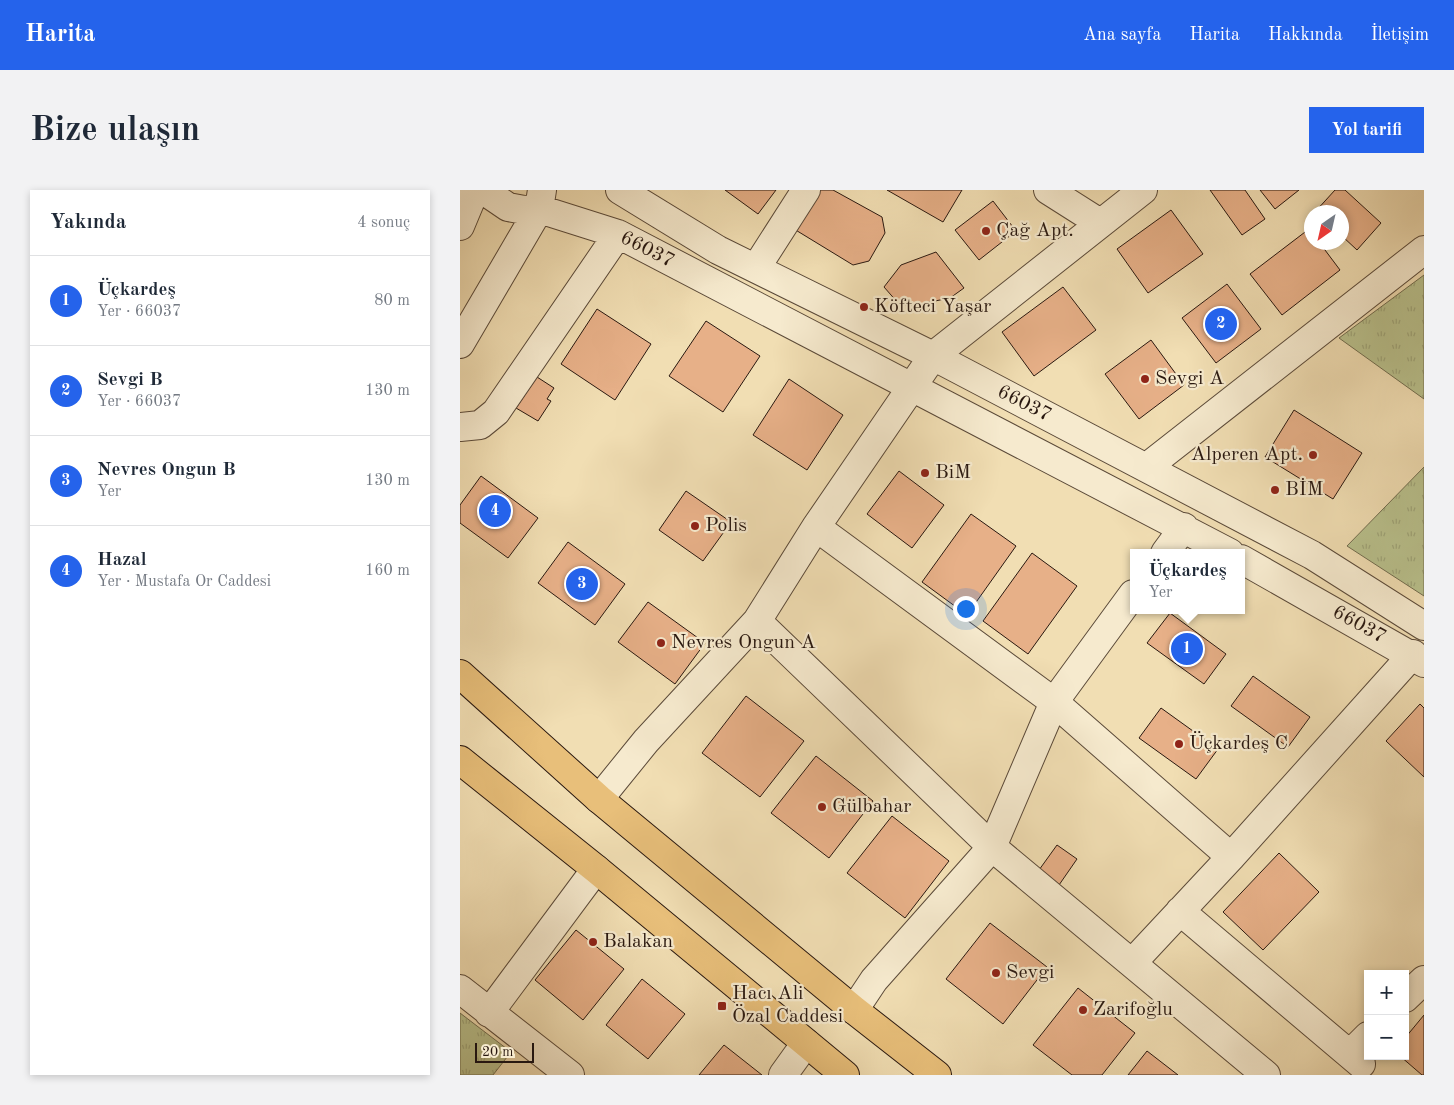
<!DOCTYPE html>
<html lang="tr">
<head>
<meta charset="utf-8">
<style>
  :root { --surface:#fff; --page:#f2f2f3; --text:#1f2937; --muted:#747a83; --line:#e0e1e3; --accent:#2563eb }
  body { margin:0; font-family:"Old Standard TT",serif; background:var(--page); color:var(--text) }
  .controls { position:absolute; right:15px; bottom:15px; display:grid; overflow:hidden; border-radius:0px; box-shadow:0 2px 8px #0003 }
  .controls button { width:45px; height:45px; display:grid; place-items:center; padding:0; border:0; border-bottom:1px solid var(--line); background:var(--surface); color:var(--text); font:25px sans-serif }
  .compass { position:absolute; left:844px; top:15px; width:45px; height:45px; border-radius:50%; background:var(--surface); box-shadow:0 2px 8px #0003; rotate:214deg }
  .scale { position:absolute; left:15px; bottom:12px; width:59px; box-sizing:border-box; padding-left:5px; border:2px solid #291810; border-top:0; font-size:14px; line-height:18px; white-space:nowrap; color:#291810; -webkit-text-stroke:4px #f6eace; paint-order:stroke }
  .you { position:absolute; left:505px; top:418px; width:18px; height:18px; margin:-12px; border:4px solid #fff; border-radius:50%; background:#1a73e8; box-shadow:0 0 0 8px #1a73e833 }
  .badge { display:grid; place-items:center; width:32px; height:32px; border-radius:50%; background:var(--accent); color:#fff; font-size:16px; font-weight:700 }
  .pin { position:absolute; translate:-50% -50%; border:2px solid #fff; box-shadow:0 1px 5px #0006 }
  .popup { position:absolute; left:670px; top:359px; width:115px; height:65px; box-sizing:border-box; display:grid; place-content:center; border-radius:0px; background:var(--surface); filter:drop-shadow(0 1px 4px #0005); font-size:16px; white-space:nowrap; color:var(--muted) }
  .popup b { font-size:19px; color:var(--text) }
  .popup::after { content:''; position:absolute; left:50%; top:100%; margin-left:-10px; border:10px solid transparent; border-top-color:var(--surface) }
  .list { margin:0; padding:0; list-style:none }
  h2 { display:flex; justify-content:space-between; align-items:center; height:65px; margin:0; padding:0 20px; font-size:21px }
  h2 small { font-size:16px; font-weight:400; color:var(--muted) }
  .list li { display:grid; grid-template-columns:32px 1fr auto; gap:15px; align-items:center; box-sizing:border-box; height:90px; padding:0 20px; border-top:1px solid var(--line) }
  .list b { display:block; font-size:19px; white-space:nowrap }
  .list p { margin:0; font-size:16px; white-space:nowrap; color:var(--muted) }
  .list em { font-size:16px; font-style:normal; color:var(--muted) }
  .map { position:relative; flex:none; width:964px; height:885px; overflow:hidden; border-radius:0px }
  header { display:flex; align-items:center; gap:30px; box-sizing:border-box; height:70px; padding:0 25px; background:var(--accent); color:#fff }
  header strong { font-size:24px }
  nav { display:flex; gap:28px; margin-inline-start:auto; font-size:18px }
  .intro { display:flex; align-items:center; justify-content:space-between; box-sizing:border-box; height:120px; padding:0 30px }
  h1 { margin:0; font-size:35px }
  .button { padding:12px 22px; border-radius:0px; background:var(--accent); color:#fff; font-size:18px; font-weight:700 }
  main { display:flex; gap:30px; padding:0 30px }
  aside { flex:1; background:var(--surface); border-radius:0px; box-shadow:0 2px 8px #0003 }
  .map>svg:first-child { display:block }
  .grass { fill:url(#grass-tufts); stroke:#716c4e }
  .building { fill:#e7b088; stroke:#291810 }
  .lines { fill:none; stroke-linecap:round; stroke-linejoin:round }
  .minor-casing { stroke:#5b4a39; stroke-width:30 }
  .major-casing { stroke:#291810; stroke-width:30 }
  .minor { stroke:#f6eace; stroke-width:28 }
  .major { stroke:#e8bf7a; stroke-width:28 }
  .poi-dot { fill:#8f2418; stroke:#f6eace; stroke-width:2 }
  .labels { text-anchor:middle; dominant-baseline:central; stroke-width:4.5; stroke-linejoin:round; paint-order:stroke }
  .poi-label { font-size:20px; fill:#291810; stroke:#f6eace; text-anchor:start }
  .street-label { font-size:20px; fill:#291810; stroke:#f6eace }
</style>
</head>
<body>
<header>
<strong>Harita</strong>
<nav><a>Ana sayfa</a><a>Harita</a><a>Hakkında</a><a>İletişim</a></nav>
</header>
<div class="intro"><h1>Bize ulaşın</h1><a class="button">Yol tarifi</a></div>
<main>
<aside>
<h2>Yakında<small>4 sonuç</small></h2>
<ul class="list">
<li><span class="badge">1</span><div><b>Üçkardeş</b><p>Yer · 66037</p></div><em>80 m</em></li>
<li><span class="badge">2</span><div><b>Sevgi B</b><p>Yer · 66037</p></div><em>130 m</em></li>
<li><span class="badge">3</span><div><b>Nevres Ongun B</b><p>Yer</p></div><em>130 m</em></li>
<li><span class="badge">4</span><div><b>Hazal</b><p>Yer · Mustafa Or Caddesi</p></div><em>160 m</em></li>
</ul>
</aside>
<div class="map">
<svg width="964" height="885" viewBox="0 0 964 885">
  <defs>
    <pattern id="grass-tufts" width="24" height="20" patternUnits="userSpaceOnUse" patternTransform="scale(1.25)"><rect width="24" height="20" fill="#b9c18d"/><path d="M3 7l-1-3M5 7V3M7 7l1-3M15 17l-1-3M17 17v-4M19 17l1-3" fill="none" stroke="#9fa579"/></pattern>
  </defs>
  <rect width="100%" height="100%" fill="#f1deb3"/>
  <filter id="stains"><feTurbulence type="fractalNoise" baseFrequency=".004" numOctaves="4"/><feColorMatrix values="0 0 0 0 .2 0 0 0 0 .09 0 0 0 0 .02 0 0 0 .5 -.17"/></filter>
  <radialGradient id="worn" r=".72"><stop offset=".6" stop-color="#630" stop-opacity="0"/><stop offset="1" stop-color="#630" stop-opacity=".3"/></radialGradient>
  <path class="grass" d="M964,85V209L879,148Z
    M964,277V406L887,356Z
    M0,823L51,862L33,885H0Z"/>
  <path class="building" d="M265,0H316L298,24Z
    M350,0H373L422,27L425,43L409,71L393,75L334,39Z
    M427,0H502L483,32Z
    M750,0H785L805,29L782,45Z
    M800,0H839L815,19Z
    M875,0H885L921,33L897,60L882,46V22H855Z
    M533,11L556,41L519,70L495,40Z
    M711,20L743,64L688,103L657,59Z
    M849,39L852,43V52H859L880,80L822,125L790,84Z
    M476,62L504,98L490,108L450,116L438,113L424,97L441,75Z
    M767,94L801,139L756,173L722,128Z
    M603,97L636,140L574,186L542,142Z
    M137,119L191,154L155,210L101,174Z
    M246,131L300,166L263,222L209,186Z
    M691,150L724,195L679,229L645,184Z
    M77,187L94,198L87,209L91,211L78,231L56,218Z
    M329,189L383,225L347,280L293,245Z
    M834,220L902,263L873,309L805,267Z
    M439,281L484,315L452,358L407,324Z
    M21,286L78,328L48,368L0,333V315Z
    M226,301L271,332L243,371L199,340Z
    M511,324L556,356L507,425L462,392Z
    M108,352L165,394L135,435L78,393Z
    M572,363L617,396L568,464L523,431Z
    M188,412L245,453L215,494L158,452Z
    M710,423L766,464L744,494L687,453Z
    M793,486L850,527L828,557L771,516Z
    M286,506L344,551L300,607L242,563Z
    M960,514L964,518V587L926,551Z
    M701,518L758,559L736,589L679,548Z
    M356,566L413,611L369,668L311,623Z
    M432,626L489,671L445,728L387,683Z
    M597,655L617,669L599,695L579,680Z
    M819,663L859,702L803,760L763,722Z
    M530,733L587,777L543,834L486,789Z
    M116,740L164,779L123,830L75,790Z
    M182,789L225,824L188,869L146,835Z
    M618,798L675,843L642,885H612L573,855Z
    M964,825V885H962L940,866H945V848Z
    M264,855L302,885H239Z
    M687,861L718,885H668Z"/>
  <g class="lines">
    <g class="minor-casing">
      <path id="minor" d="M23,0L48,17L64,20L79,19L158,44L770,363
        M160,0L258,60L473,166L852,365L964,436
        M588,0L640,33
        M0,36L15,0
        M296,78L346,0
        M0,154L79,19L82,0
        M0,237L20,235L36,222L158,44
        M687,277L964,60
        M356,337L594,512L771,667
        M705,363L724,337
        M781,369L964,473
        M297,431L356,337L473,166L683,0
        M139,609L186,551L297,431L532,657L806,885
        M720,721L901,874
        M672,773L771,667L953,464
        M0,799L110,885
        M945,808L964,790
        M394,820L414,790L532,657L594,512L673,404
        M29,823L136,679
        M891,863L908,846
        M323,885L346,853"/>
    </g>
    <g class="major-casing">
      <path id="major" d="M0,484L139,609L394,820L477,885
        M0,570L136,679L385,885"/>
    </g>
    <use href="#minor" class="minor"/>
    <use href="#major" class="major"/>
  </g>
  <g class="poi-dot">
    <circle cx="526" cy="41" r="5"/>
    <circle cx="404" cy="117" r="5"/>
    <circle cx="685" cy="189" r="5"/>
    <circle cx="853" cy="265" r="5"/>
    <circle cx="465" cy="283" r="5"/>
    <circle cx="815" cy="300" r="5"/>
    <circle cx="235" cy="336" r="5"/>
    <circle cx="201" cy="453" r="5"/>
    <circle cx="719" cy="554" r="5"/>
    <circle cx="362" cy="617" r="5"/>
    <circle cx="133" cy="752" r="5"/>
    <circle cx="536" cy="783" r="5"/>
    <rect x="257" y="811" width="10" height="10" rx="2.5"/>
    <circle cx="623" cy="820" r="5"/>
  </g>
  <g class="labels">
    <g class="poi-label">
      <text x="536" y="41">Çağ Apt.</text>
      <text x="414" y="117">Köfteci Yaşar</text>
      <text x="695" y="189">Sevgi A</text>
      <text x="843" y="265" text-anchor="end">Alperen Apt.</text>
      <text x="475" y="283">BiM</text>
      <text x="825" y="300">BİM</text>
      <text x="245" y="336">Polis</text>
      <text x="211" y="453">Nevres Ongun A</text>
      <text x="729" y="554">Üçkardeş C</text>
      <text x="372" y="617">Gülbahar</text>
      <text x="143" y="752">Balakan</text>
      <text x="546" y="783">Sevgi</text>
      <text x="272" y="804">Hacı Ali<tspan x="272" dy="23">Özal Caddesi</tspan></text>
      <text x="633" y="820">Zarifoğlu</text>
    </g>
    <g class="street-label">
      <text transform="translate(187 60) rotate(27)">66037</text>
      <text transform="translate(564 214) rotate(27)">66037</text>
      <text transform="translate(899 435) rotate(29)">66037</text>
    </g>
  </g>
  <rect width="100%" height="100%" filter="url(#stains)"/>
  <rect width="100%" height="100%" fill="url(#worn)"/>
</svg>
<div class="controls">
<button>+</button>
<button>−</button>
</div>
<svg class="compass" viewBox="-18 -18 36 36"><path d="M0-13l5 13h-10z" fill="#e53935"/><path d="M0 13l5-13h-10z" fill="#747a83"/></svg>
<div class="scale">20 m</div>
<div class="you"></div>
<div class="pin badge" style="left:727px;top:459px">1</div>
<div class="popup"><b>Üçkardeş</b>Yer</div>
<div class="pin badge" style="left:761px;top:134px">2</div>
<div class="pin badge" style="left:122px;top:394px">3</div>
<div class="pin badge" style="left:35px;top:321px">4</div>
</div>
</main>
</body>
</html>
